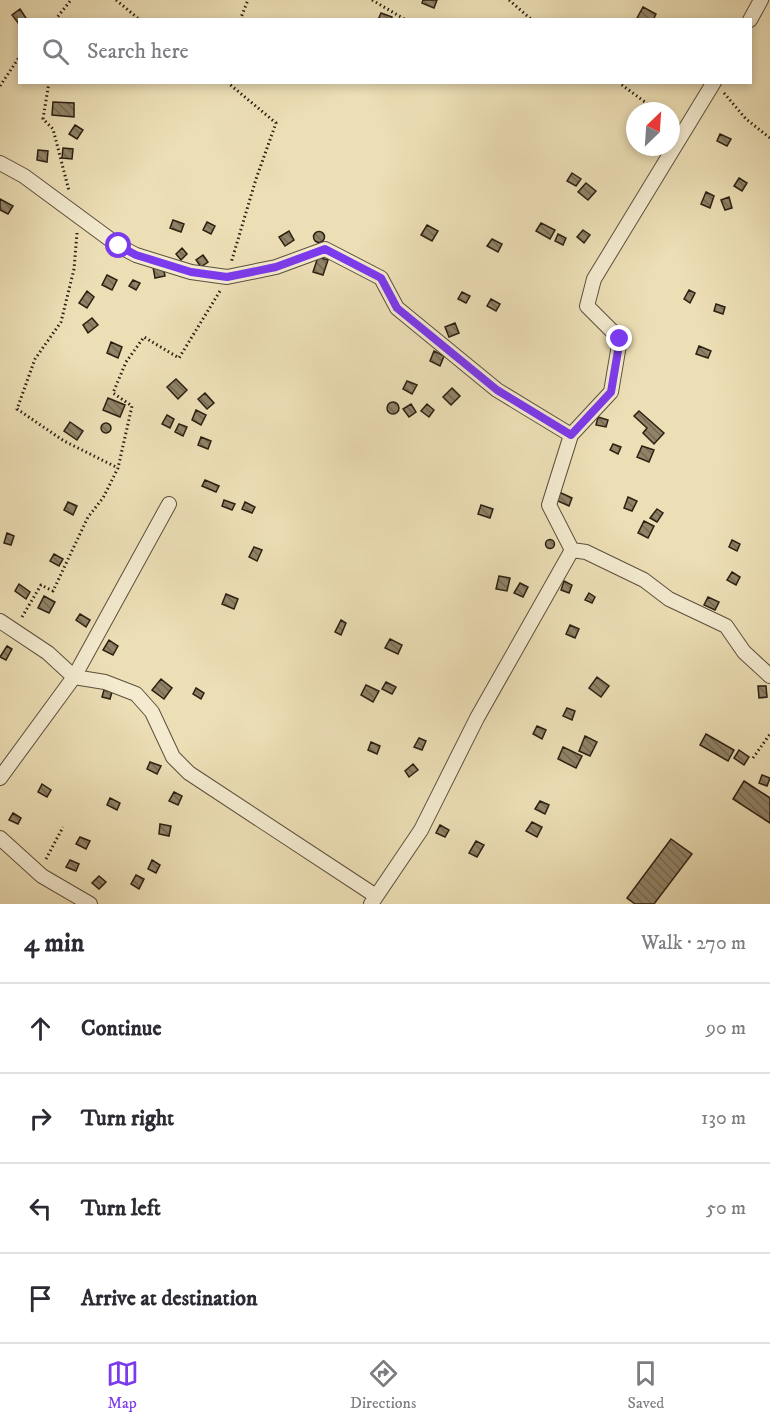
<!DOCTYPE html>
<html lang="en">
<head>
<meta charset="utf-8">
<style>
  :root { --surface:#fff; --page:#f7f7f7; --text:#2b2b33; --muted:#7c7c81; --line:#e1e1e2; --accent:#7c3aed }
  body { margin:0; font-family:"IM FELL DW Pica",serif; background:var(--page); color:var(--text) }
  .compass { position:absolute; left:626px; top:102px; width:54px; height:54px; border-radius:50%; background:var(--surface); box-shadow:0 3px 9px #0003; rotate:25deg }
  .stop { position:absolute; width:18px; height:18px; margin:-14px; border:4px solid #7c3aed; border-radius:50%; background:#fff }
  .stop.end { background:#7c3aed; border-color:#fff; box-shadow:0 2px 6px #0008 }
  .list { margin:0; padding:0; list-style:none }
  h2 { display:flex; justify-content:space-between; align-items:center; height:78px; margin:0; padding:0 24px; font-size:26px }
  h2 small { font-size:20px; font-weight:400; color:var(--muted) }
  .list li { display:grid; grid-template-columns:39px 1fr auto; gap:18px; align-items:center; box-sizing:border-box; height:90px; padding:0 24px; border-top:2px solid var(--line) }
  .list b { display:block; font-size:22px; white-space:nowrap }
  .list em { font-size:20px; font-style:normal; color:var(--muted) }
  .icon { flex:none; width:33px; height:33px; fill:none; stroke:currentColor; stroke-width:2; stroke-linecap:round; stroke-linejoin:round }
  .map { position:relative; flex:none; width:770px; height:904px; overflow:hidden }
  .search { position:absolute; background:var(--surface); box-shadow:0 3px 9px #0003; left:18px; right:18px; top:18px; height:66px; display:flex; align-items:center; gap:15px; box-sizing:border-box; padding:0 21px; border-radius:0px; color:var(--muted); font-size:22px }
  .sheet { height:438px; background:var(--surface) }
  nav { display:flex; justify-content:space-around; align-items:center; box-sizing:border-box; height:84px; border-top:2px solid var(--line); background:var(--surface); font-size:16px; color:var(--muted) }
  nav a { display:grid; justify-items:center; gap:3px }
  nav .on { color:var(--accent) }
  .map>svg:first-child { display:block }
  .building { fill:url(#building-back-hatch); stroke:#2c2012; stroke-width:1.5 }
  .lines { fill:none; stroke-linecap:round; stroke-linejoin:round }
  .street-casing { stroke:#5c503b; stroke-width:16 }
  .path { stroke:#2c2012; stroke-width:3; stroke-dasharray:1.5 3; stroke-linecap:butt }
  .street { stroke:#f3eacf; stroke-width:14 }
  .route { stroke:#7c3aed; stroke-width:8 }
</style>
</head>
<body>
<div class="map">
<svg width="770" height="904" viewBox="0 0 770 904">
  <defs>
    <pattern id="building-back-hatch" width="6" height="6" patternUnits="userSpaceOnUse" patternTransform="scale(1.5)"><rect width="6" height="6" fill="#908367"/><path d="M-1 5l2 2M0 0l6 6M5-1l2 2" fill="none" stroke="#766b53"/></pattern>
  </defs>
  <rect width="100%" height="100%" fill="#ecdeb5"/>
  <filter id="stains"><feTurbulence type="fractalNoise" baseFrequency=".00333" numOctaves="4"/><feColorMatrix values="0 0 0 0 .2 0 0 0 0 .09 0 0 0 0 .02 0 0 0 .5 -.17"/></filter>
  <radialGradient id="worn" r=".72"><stop offset=".6" stop-color="#630" stop-opacity="0"/><stop offset="1" stop-color="#630" stop-opacity=".3"/></radialGradient>
  <path class="building" d="M423,0H437L434,8L422,3Z
    M643,7L656,14L653,20H636Z
    M20,9L26,18L20,20L19,24L12,15Z
    M381,13L392,17L391,20H378Z
    M53,102L74,103V117L52,115Z
    M75,125L83,130L77,139L69,134Z
    M720,134L731,139L727,146L717,141Z
    M63,148L73,149L72,159L62,158Z
    M38,150L48,151L47,162L37,160Z
    M572,173L581,179L576,186L567,181Z
    M739,178L747,183L742,191L734,186Z
    M586,183L596,191L588,200L578,192Z
    M706,192L714,196L710,208L701,204Z
    M729,197L732,208L725,210L721,200Z
    M0,199L13,206L8,214L0,210Z
    M173,220L184,224L181,232L170,228Z
    M207,222L215,226L211,234L203,230Z
    M541,223L555,230L550,239L536,231Z
    M427,225L438,231L432,241L421,235Z
    M583,230L590,235L584,243L577,237Z
    M289,231L294,240L285,246L279,237Z
    M313.5 237a5.5 5.5 0 1 1 11 0a5.5 5.5 0 1 1-11 0Z
    M558,234L566,238L563,245L555,241Z
    M492,239L502,244L498,252L487,246Z
    M182,248L187,254L181,260L176,254Z
    M203,255L208,262L201,267L196,260Z
    M318,257L328,260L323,275L313,272Z
    M163,266L165,276L155,278L153,267Z
    M107,275L117,280L112,290L102,285Z
    M133,280L140,283L136,290L129,286Z
    M689,290L695,293L690,303L684,299Z
    M87,291L94,297L87,308L79,303Z
    M462,292L470,296L466,303L458,299Z
    M491,299L500,304L496,311L487,306Z
    M716,304L725,307L723,314L714,311Z
    M92,318L98,325L88,333L83,325Z
    M455,323L459,333L449,337L445,327Z
    M111,342L122,347L118,358L107,353Z
    M699,346L711,351L708,358L696,354Z
    M434,351L444,356L440,366L430,361Z
    M176,379L187,390L178,399L167,387Z
    M407,381L417,385L412,394L403,389Z
    M452,388L460,396L451,405L443,397Z
    M205,393L214,403L207,409L198,399Z
    M108,398L125,405L120,417L103,410Z
    M387 408a6 6 0 1 1 12 0a6 6 0 1 1-12 0Z
    M411,404L416,412L409,417L403,409Z
    M427,404L434,410L429,417L421,411Z
    M196,410L206,415L201,425L192,420Z
    M639,411L664,433L654,444L643,433L647,428L634,416Z
    M167,415L174,419L170,428L162,424Z
    M598,417L608,420L606,427L596,425Z
    M70,422L83,431L77,440L64,431Z
    M101 428a5 5 0 1 1 10 0a5 5 0 1 1-10 0Z
    M179,424L187,427L183,436L175,432Z
    M201,437L211,441L208,449L198,445Z
    M613,444L621,447L618,454L610,450Z
    M642,446L654,450L649,462L637,457Z
    M205,480L219,486L216,492L202,486Z
    M559,492L572,498L569,506L556,500Z
    M628,497L637,501L632,511L624,508Z
    M224,500L235,504L232,510L222,506Z
    M68,502L77,506L73,515L64,510Z
    M245,502L255,507L252,513L242,509Z
    M481,505L493,509L490,518L478,514Z
    M657,509L663,513L657,522L650,518Z
    M644,521L654,526L648,538L638,533Z
    M7,533L14,536L11,545L4,543Z
    M545.5 544a4.5 4.5 0 1 1 9 0a4.5 4.5 0 1 1-9 0Z
    M732,540L740,544L737,551L729,547Z
    M254,547L262,550L257,561L249,557Z
    M54,554L63,559L59,566L50,561Z
    M732,572L740,577L736,585L727,580Z
    M499,576L510,578L507,591L496,589Z
    M564,581L572,585L569,593L561,590Z
    M520,583L528,587L523,597L514,593Z
    M19,584L30,592L26,599L15,591Z
    M589,593L595,597L592,603L585,600Z
    M226,594L238,599L234,609L222,604Z
    M44,596L55,602L49,613L38,608Z
    M708,597L719,602L715,610L704,605Z
    M80,614L90,620L86,627L76,620Z
    M341,620L346,623L341,635L335,632Z
    M570,625L579,629L575,638L566,634Z
    M390,639L402,645L398,654L385,648Z
    M109,640L118,646L113,655L103,650Z
    M7,646L12,649L6,660L0,657Z
    M597,677L609,686L601,697L589,688Z
    M161,679L172,688L164,699L152,690Z
    M386,682L396,687L392,694L382,689Z
    M366,685L379,691L373,702L361,695Z
    M758,686H766L767,697L759,698Z
    M196,688L204,693L201,699L193,694Z
    M104,690L112,692L110,699L102,697Z
    M567,708L575,711L572,720L563,716Z
    M537,726L546,730L542,739L533,734Z
    M706,734L734,750L728,761L700,745Z
    M585,736L597,742L590,756L579,751Z
    M419,738L426,741L422,750L414,747Z
    M371,742L380,746L377,754L368,750Z
    M563,747L582,756L576,768L558,759Z
    M739,750L749,757L744,765L734,758Z
    M150,762L161,766L157,774L147,769Z
    M413,764L418,770L409,777L405,771Z
    M762,775L770,778L767,786L759,783Z
    M744,781L770,798V823L733,799Z
    M42,784L51,790L47,797L38,792Z
    M174,792L182,796L178,805L169,801Z
    M110,798L120,803L117,810L107,805Z
    M540,801L549,805L545,814L535,809Z
    M13,813L21,818L18,824L9,820Z
    M532,822L542,827L537,837L526,831Z
    M160,824L171,826L169,836L159,834Z
    M440,825L449,830L445,837L436,833Z
    M80,837L90,841L86,849L76,844Z
    M671,839L692,854L654,904H635L627,898Z
    M476,841L484,845L477,857L469,853Z
    M70,860L79,864L76,871L66,867Z
    M152,860L160,865L156,873L148,869Z
    M136,875L144,879L139,889L131,884Z
    M99,876L106,882L99,889L92,883Z"/>
  <g class="lines">
    <g class="street-casing">
      <path id="street" d="M750,20L761,0
        M0,163L24,176L119,246L136,255L191,272L227,277L276,267L325,249L381,278L397,308L497,390L571,435
        M572,550L586,552L644,580L669,599L726,626L744,652L770,676
        M0,621L48,653L74,677L105,682L136,694L152,712L173,757L189,773L376,896
        M0,778L74,677L169,504
        M0,838L42,876L90,904
        M371,904L421,830L477,718L572,550L549,505L571,435L611,392L620,339L587,306L594,279L714,82"/>
    </g>
    <path class="path" d="M116,0L140,20
      M372,0L406,20
      M509,0L532,20
      M55,20L71,0
      M240,20L248,0
      M49,82L43,119L53,129L69,191
      M227,82L276,123L256,179L231,263
      M618,82L657,111
      M0,86L20,56
      M724,93L746,119L770,138
      M77,233L74,269L61,322L35,359L17,409L64,441L118,468
      M22,617L41,585L53,591L88,517L103,498L118,468L132,406L113,393L126,362L144,337L179,358L220,291
      M753,758L770,734
      M46,859L63,827"/>
    <use href="#street" class="street"/>
  </g>
  <g class="lines">
    <path class="route" d="M119,246L136,255L191,272L227,277L276,267L325,249L381,278L397,308L497,390L571,435L611,392L620,339"/>
  </g>
  <rect width="100%" height="100%" filter="url(#stains)"/>
  <rect width="100%" height="100%" fill="url(#worn)"/>
</svg>
<svg class="compass" viewBox="-18 -18 36 36"><path d="M0-13l5 13h-10z" fill="#e53935"/><path d="M0 13l5-13h-10z" fill="#7c7c81"/></svg>
<div class="stop" style="left:119px;top:246px"></div>
<div class="stop end" style="left:620px;top:339px"></div>
<div class="search"><svg class="icon" aria-label="search" viewBox="0 0 24 24"><circle cx="10" cy="10" r="6"/><path d="M15 15l6 6"/></svg>Search here</div>
</div>
<section class="sheet">
<h2>4 min<small>Walk · 270 m</small></h2>
<ul class="list">
<li><svg class="icon" aria-label="ahead" viewBox="0 0 24 24"><path d="M12 20V5M6 11l6-6 6 6"/></svg><div><b>Continue</b></div><em>90 m</em></li>
<li><svg class="icon" aria-label="right" viewBox="0 0 24 24"><path d="M7 20v-9h11M14 6l5 5-5 5"/></svg><div><b>Turn right</b></div><em>130 m</em></li>
<li><svg class="icon" aria-label="left" viewBox="0 0 24 24"><path d="M17 20v-9H6M10 6l-5 5 5 5"/></svg><div><b>Turn left</b></div><em>50 m</em></li>
<li><svg class="icon" aria-label="arrive" viewBox="0 0 24 24"><path d="M6 21V4h12l-3 4 3 4H6"/></svg><div><b>Arrive at destination</b></div></li>
</ul>
</section>
<nav>
<a class="on"><svg class="icon" aria-label="map" viewBox="0 0 24 24"><path d="M3 6l6-2 6 2 6-2v14l-6 2-6-2-6 2zM9 4v14M15 6v14"/></svg>Map</a>
<a><svg class="icon" aria-label="directions" viewBox="0 0 24 24"><path d="M12 3l9 9-9 9-9-9zM9 14v-3h6M13 9l2 2-2 2"/></svg>Directions</a>
<a><svg class="icon" aria-label="saved" viewBox="0 0 24 24"><path d="M7 4h10v16l-5-4-5 4z"/></svg>Saved</a>
</nav>
</body>
</html>
